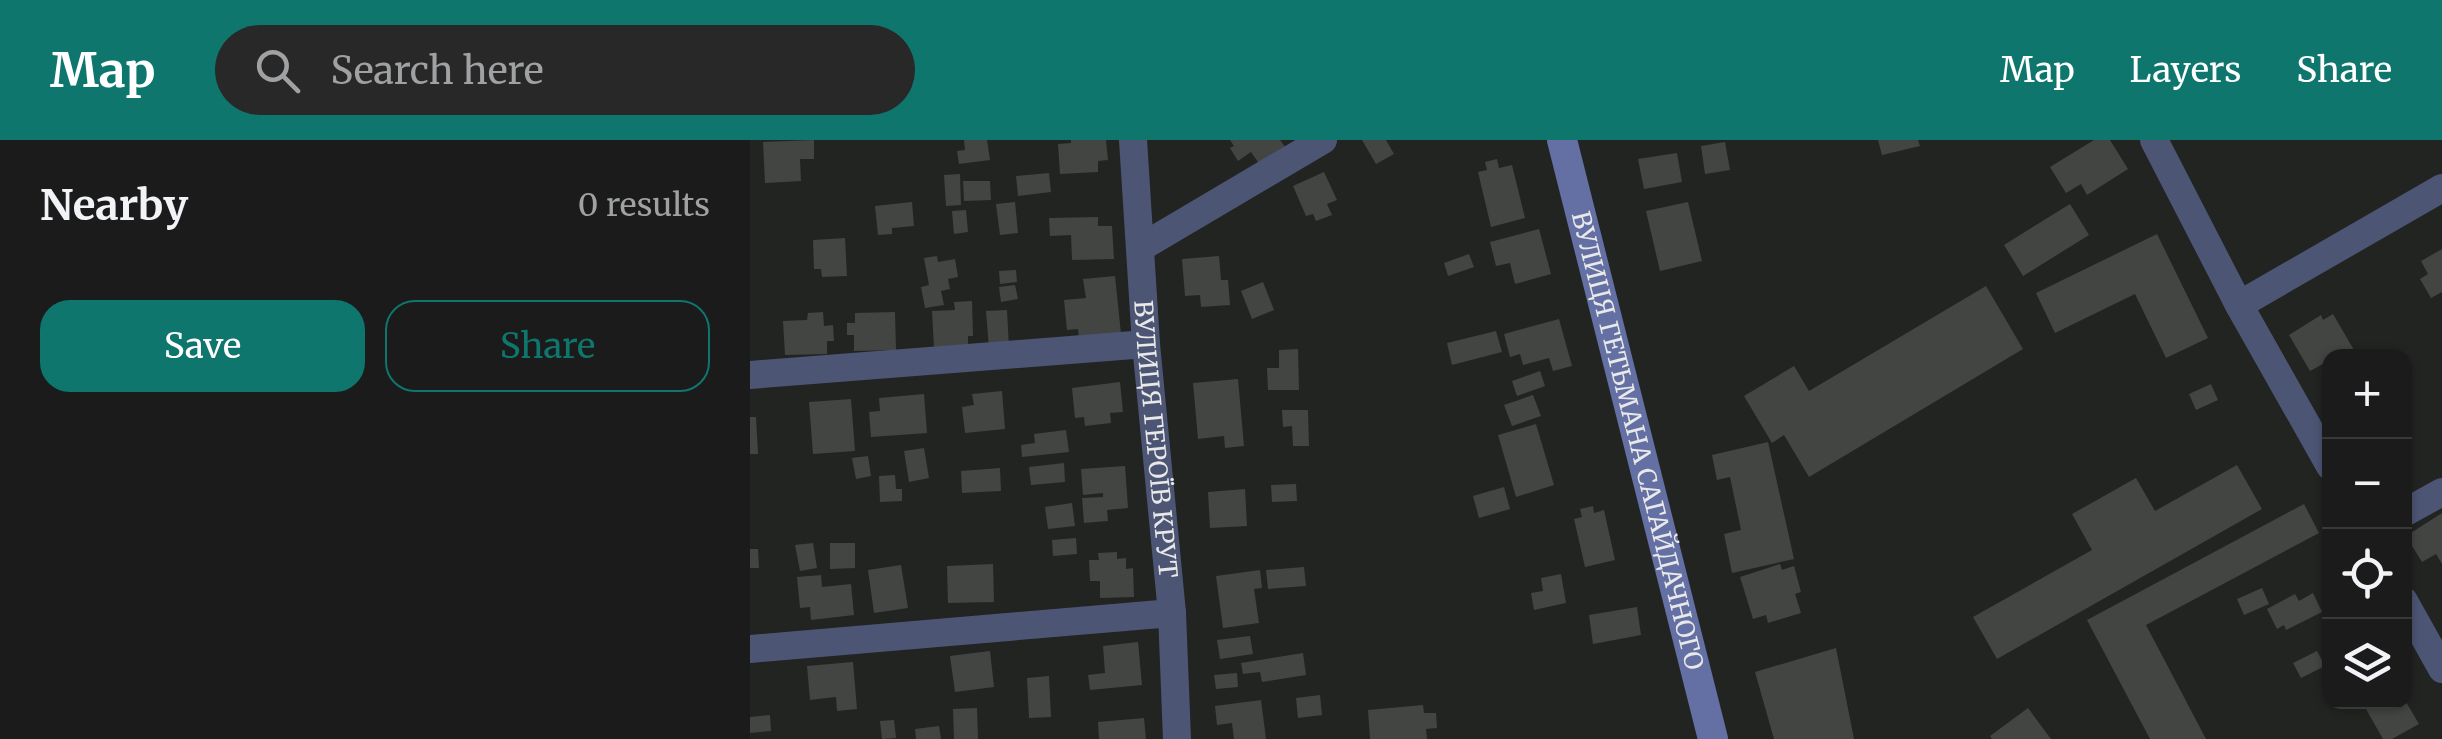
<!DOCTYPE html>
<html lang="en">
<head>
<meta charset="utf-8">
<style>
  :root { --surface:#1a1b1a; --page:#272827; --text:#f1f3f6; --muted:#9fa1a2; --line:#383939; --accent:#0f766e }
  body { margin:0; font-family:Merriweather,serif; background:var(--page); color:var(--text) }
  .controls { position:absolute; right:30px; bottom:30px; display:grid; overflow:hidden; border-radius:20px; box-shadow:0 2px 8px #0004 }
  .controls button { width:90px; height:90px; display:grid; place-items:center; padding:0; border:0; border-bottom:2px solid var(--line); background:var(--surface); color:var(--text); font:50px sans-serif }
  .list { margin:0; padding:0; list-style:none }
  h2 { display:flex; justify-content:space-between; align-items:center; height:130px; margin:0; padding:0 40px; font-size:42px }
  h2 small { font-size:32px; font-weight:400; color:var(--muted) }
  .actions { display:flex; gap:20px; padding:30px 40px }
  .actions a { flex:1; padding:22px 0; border:2px solid var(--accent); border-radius:30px; text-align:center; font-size:35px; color:var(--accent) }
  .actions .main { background:var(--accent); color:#fff }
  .icon { flex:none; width:55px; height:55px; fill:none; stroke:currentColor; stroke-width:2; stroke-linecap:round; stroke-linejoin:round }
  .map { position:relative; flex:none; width:1692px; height:599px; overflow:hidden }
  header { display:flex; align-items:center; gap:60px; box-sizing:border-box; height:140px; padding:0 50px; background:var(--accent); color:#fff }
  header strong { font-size:48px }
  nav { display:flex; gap:55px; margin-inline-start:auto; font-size:35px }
  .search { width:700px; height:90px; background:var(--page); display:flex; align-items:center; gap:25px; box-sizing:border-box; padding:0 35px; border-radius:55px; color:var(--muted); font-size:38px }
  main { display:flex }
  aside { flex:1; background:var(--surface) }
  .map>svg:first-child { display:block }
  .building { fill:#424542 }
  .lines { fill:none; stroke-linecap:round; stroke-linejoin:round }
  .street { stroke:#4d5575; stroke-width:28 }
  .secondary { stroke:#6470a4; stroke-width:30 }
  .labels { text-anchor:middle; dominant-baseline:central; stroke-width:10; stroke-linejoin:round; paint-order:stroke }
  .street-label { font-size:25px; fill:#e8e9e8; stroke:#181b18 }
</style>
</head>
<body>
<header>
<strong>Map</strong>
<div class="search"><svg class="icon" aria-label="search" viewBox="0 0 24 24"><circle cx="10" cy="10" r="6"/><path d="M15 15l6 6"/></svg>Search here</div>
<nav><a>Map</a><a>Layers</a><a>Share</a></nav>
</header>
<main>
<aside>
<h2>Nearby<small>0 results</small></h2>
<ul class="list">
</ul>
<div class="actions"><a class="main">Save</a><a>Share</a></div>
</aside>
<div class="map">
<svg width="1692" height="599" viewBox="0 0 1692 599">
  <rect width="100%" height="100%" fill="#222422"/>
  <path class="building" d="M64,0V19H50L51,41L15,43L13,2Z
    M214,0H237L240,20L209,24L207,11L215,10Z
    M321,0H356L358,20L348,21V32L310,34L308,4L321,3Z
    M480,0H530L536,8L510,25L501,12L488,21L480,8L484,6Z
    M612,0H636L644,14L626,24Z
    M1128,0H1168L1170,6L1132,15Z
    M1344,0H1360L1378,29L1337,55L1331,44L1316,53L1300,27Z
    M975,2L980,30L955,34L951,6Z
    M927,13L932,42L894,49L888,19Z
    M747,19L749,28L762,25L775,78L741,87L728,32L737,30L735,22Z
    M574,32L587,60L577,64L582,75L566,81L563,74L556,76L543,46Z
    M299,33L301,52L268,56L266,36Z
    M210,34L211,65L196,66L194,35Z
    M213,41H240L241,60L214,61Z
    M162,62L164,86L142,88V94L128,95L125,66Z
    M265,62L268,93L250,95L246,64Z
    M938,62L952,121L910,131L896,71Z
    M1320,64L1339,95L1273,136L1254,105Z
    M216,70L218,92L204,94L202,71Z
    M348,77V86H362L364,119L322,120L321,95L300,96L299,78Z
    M789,89L801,134L765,144L760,123L746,126L740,102Z
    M1407,94L1458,198L1416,218L1385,154L1305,193L1286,153Z
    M95,98L97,136L72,137L71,129H64L63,100Z
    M1692,109V152L1681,158L1670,139L1678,134L1671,121Z
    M719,114L724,127L698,136L694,123Z
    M187,116L188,122L205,119L208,137L198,139L200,149L191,151L194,165L175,168L171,147L179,145L174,118Z
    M469,116L471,140H478L480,165L451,167L450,155L435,156L432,119Z
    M266,130L267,142L250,144L249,131Z
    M365,136L371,194L329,198L328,189L317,190L314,160L336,158L333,139Z
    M513,142L524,170L502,179L491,151Z
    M265,145L268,159L251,162L249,147Z
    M1236,146L1273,209L1059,337L1034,295L1022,303L994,256L1044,226L1059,251Z
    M222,161L223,196H218V206L184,208L182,171L205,170L204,162Z
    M257,170L259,208L239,209L236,171Z
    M73,172L74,186L83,185L84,201H77V214L35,215L33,181L57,180L58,173Z
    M145,172L146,210L104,211V195H97V183H105V173Z
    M1583,174L1608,217H1580V220L1560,231L1539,195L1571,175L1573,180Z
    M809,179L822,226L803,231L799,218L773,225L770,214L760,217L754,194Z
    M746,191L752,212L702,225L697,203Z
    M548,209L549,250H518L517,228H529V210Z
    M790,231L795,246L767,256L762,241Z
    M488,239L494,306L475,308L474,296L448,299L443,243Z
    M370,242L373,272L360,273L361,283L335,286L334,277L325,278L322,248Z
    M1461,244L1468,260L1446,270L1439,254Z
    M252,251L255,289L215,293L212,267L224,265L222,254Z
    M174,254L177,293L121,297L119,272L130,271L129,258Z
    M783,255L791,276L762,286L754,265Z
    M101,259L105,311L63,314L59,262Z
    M532,270H558L559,306H543L542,286L533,287Z
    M0,277H6L8,314H0Z
    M786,284L804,345L766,357L748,295Z
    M316,290L319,312L272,317L271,305L285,303L284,294Z
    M1018,302L1044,419L982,433L974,394L991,390L980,337L967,340L962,315Z
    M174,308L179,338L159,342L154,311Z
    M118,316L121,336L106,339L102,318Z
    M314,323L315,342L281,345L279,327Z
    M1487,325L1512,369L1247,519L1223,477L1342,410L1322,374L1386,338L1405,371Z
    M375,326L378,368L357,370L358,381L334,383L332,358L353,357V353L333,355L331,329Z
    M250,328L251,351L212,353L211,331Z
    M145,335L146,349H152V361L130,362L129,336Z
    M546,344L547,361L522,362L521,345Z
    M754,347L760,369L729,378L723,356Z
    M495,349L497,386L460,388L458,352Z
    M322,363L325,386L298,389L295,367Z
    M1554,364L1569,393L1396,485L1456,599H1400L1337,480Z
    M843,366L844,373L854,370L865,420L835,427L824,379L832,377L830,369Z
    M1692,373V424L1686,414L1672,422L1656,396Z
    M326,398L327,414L303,416L302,400Z
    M63,403L67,428L50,431L45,405Z
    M80,403H105V428L80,429Z
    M0,409H8L9,428H0Z
    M367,412V419L376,418V429L383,428L384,457L350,458V441H340L339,420H349L348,413Z
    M243,424L244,462L198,463L197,426Z
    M1030,424L1032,430L1044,426L1051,452L1045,454L1051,473L1018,483L1016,475L1003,479L990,437Z
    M151,425L158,468L124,473L118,430Z
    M554,427L556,446L518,449L516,430Z
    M510,430L512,448L504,449L509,483L473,488L466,436Z
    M811,434L816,463L784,470L781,453L793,451L791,438Z
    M71,435L72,447L101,444L104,475L61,480L60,467L50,468L47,437Z
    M1512,448L1519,464L1494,475L1487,459Z
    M1563,453L1572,472L1536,490L1534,485L1527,489L1517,469L1545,454L1549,461Z
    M887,467L891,495L843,504L839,475Z
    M500,496L503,514L470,519L467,500Z
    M388,502L392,545L340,550L338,535L355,533L353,506Z
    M1086,508L1104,599H1024L1005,532Z
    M240,511L244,547L205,552L200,516Z
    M1567,511L1575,526L1551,538L1543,523Z
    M553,513L556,535L512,542L510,532L493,534L491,523Z
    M103,522L107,569L87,571L86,557L60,560L57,526Z
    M487,533L488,547L466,549L464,535Z
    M299,536L301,577L279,578L277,538Z
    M570,555L572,575L548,578L546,558Z
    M511,560L516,599H484L482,583L467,585L465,566Z
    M1612,562H1656L1669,584L1642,599H1633Z
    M673,565L674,573H686L687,588L676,589L677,599H620L618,570Z
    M227,568L228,599H204L203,569Z
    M1278,568L1301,599H1242L1240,596Z
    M20,575L21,591L0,593V577Z
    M394,578L396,599H349L348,582Z
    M144,580L146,598L132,599L130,581Z
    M189,586L191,599H166L165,589Z"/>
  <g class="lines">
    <g class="street">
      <path id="s1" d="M383,0L396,204L422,473L427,599"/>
      <path d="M1404,0L1489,165L1580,326"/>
      <path d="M390,108L573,0"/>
      <path d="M1489,165L1692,48"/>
      <path d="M0,235L396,204"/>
      <path d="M1654,373L1692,352"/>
      <path d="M1654,461L1692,529"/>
      <path d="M0,509L422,473"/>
    </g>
    <path class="secondary" id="s2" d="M812,0L963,599"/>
  </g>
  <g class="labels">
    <g class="street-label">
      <text stroke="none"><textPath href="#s1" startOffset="300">ВУЛИЦЯ ГЕРОЇВ КРУТ</textPath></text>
      <text stroke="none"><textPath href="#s2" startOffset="310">ВУЛИЦЯ ГЕТЬМАНА САГАЙДАЧНОГО</textPath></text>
    </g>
  </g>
</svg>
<div class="controls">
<button>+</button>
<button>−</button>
<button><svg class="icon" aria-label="locate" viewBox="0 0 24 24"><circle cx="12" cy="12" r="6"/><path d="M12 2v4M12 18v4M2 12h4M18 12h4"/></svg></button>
<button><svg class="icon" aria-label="layers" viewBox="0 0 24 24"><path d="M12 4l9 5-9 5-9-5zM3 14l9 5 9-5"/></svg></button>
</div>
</div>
</main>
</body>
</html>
